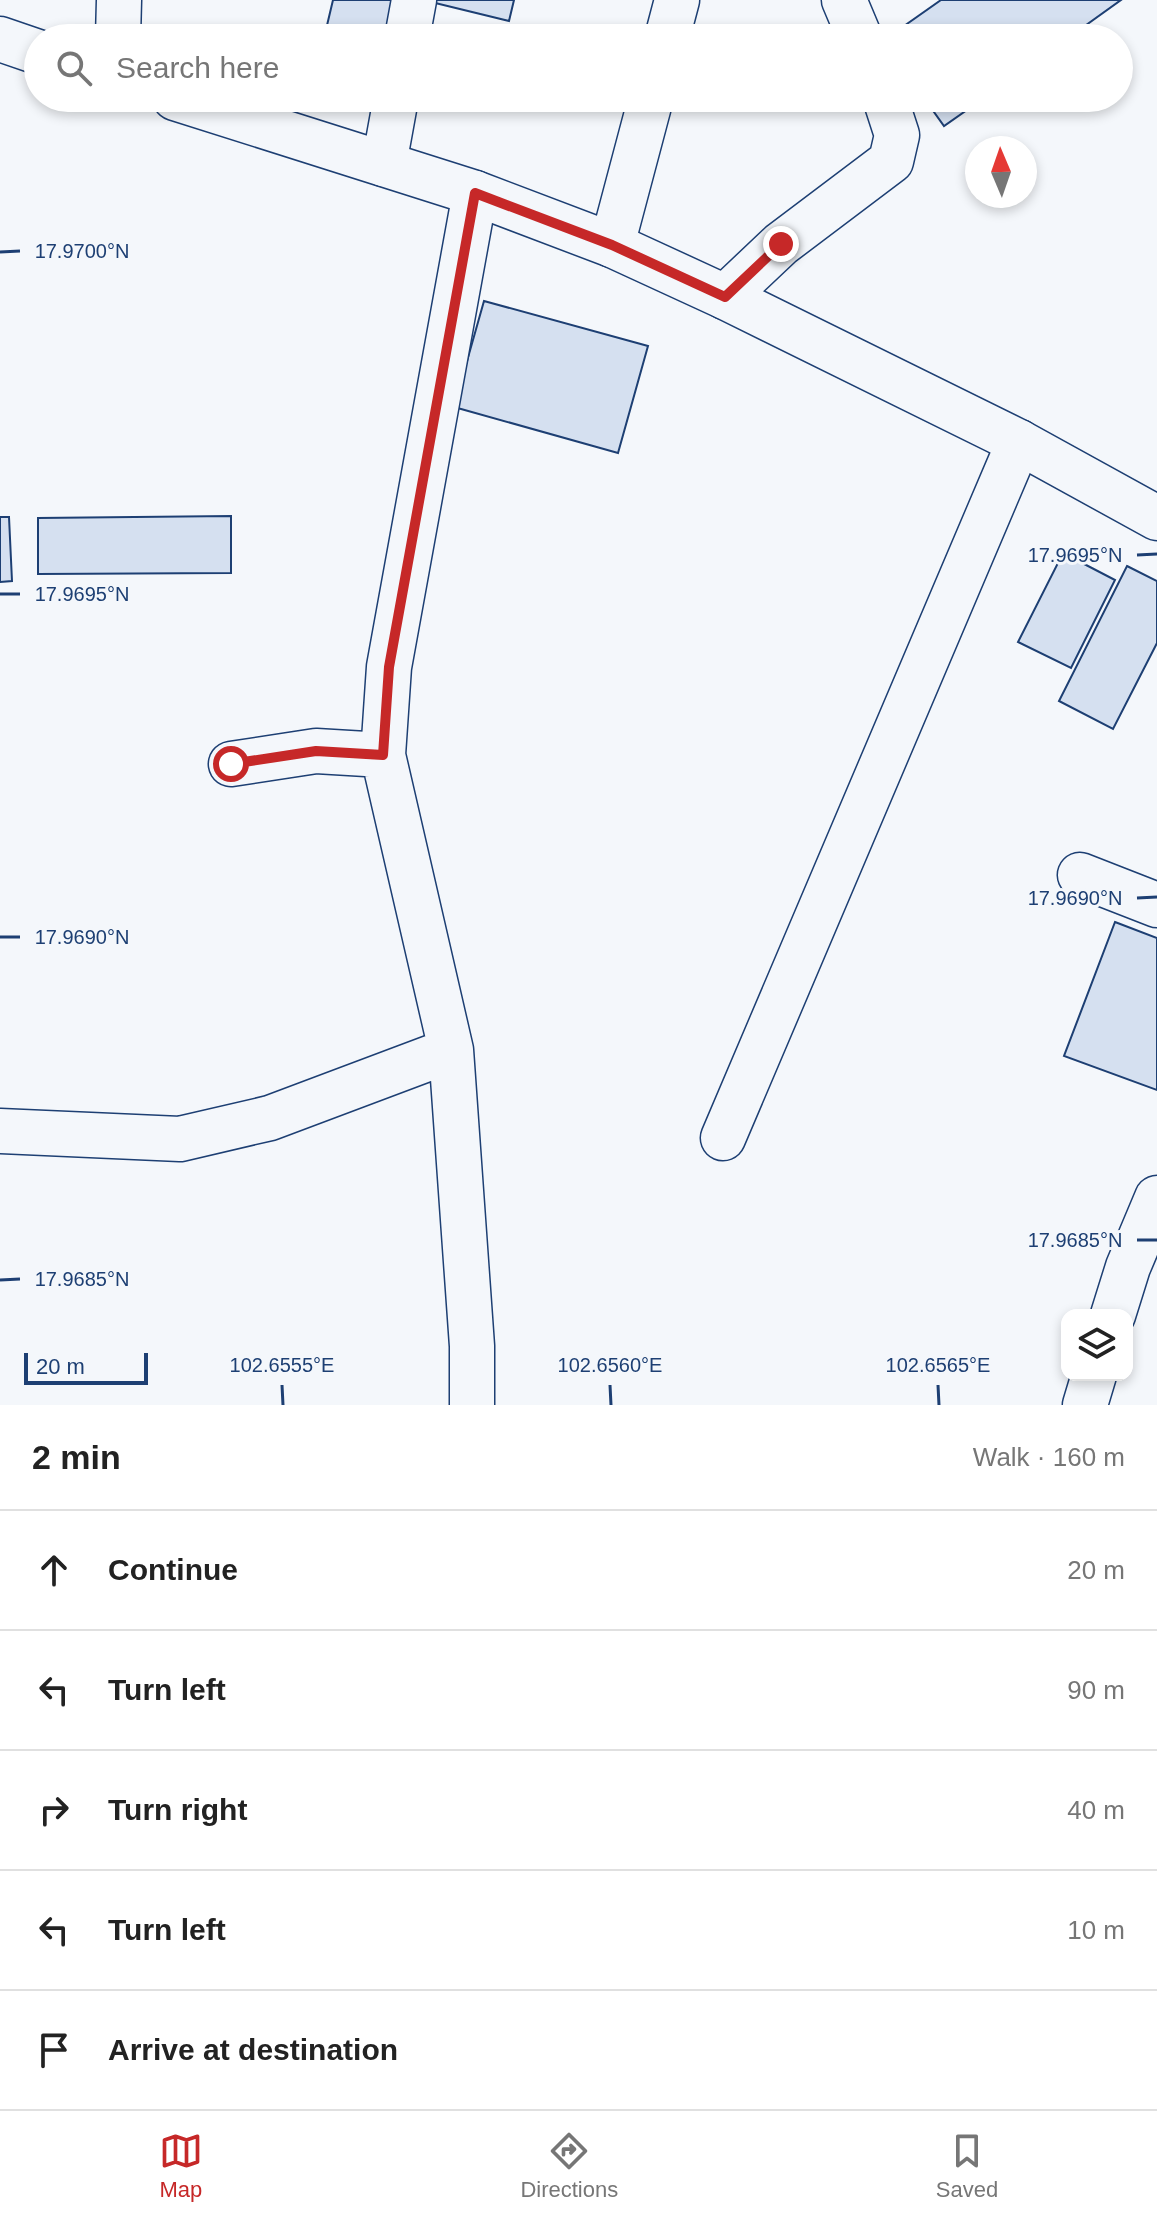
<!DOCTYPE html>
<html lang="en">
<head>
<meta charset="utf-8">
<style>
  :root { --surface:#fff; --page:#f6f6f6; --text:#222; --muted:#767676; --line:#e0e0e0; --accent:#c62828 }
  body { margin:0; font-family:Helvetica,sans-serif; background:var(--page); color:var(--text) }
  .controls { position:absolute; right:24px; bottom:24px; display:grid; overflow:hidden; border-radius:16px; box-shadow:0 4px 12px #0003 }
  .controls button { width:72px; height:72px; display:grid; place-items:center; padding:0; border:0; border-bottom:2px solid var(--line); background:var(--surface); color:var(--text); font:40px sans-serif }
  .compass { position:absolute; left:965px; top:136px; width:72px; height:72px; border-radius:50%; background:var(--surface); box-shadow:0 4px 12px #0003; rotate:358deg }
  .scale { position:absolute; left:24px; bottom:20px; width:124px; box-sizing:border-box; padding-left:8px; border:4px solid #1d3f73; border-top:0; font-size:22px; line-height:28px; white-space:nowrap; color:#1d3f73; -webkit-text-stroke:6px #f4f7fb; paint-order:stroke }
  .stop { position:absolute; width:24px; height:24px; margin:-18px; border:6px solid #c62828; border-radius:50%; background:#fff }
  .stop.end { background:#c62828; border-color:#fff; box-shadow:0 2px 8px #0008 }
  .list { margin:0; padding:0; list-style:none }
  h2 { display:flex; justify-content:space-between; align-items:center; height:104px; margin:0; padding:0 32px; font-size:34px }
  h2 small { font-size:26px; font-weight:400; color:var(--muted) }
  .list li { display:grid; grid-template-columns:52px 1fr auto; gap:24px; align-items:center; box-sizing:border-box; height:120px; padding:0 32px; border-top:2px solid var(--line) }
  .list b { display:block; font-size:30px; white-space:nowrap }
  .list em { font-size:26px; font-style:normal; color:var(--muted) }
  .icon { flex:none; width:44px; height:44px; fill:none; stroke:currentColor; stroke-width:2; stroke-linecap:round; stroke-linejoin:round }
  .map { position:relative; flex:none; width:1157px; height:1405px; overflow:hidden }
  .search { position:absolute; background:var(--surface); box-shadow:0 4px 12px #0003; left:24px; right:24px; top:24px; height:88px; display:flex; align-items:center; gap:20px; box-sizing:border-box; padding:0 28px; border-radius:44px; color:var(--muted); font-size:30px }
  .sheet { height:704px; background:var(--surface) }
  nav { display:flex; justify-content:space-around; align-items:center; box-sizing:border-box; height:112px; border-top:2px solid var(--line); background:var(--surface); font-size:22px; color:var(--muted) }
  nav a { display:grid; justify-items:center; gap:4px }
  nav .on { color:var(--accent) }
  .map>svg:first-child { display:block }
  .building { fill:#d5e0f0; stroke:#1d3f73; stroke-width:2 }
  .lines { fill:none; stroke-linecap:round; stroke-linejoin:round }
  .minor-casing { stroke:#1d3f73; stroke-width:47 }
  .major-casing { stroke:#1d3f73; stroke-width:47 }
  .minor { stroke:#f4f7fb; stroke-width:44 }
  .major { stroke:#f4f7fb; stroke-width:44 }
  .route { stroke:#c62828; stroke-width:10 }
  .ticks { fill:none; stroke:#1d3f73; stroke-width:3 }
  .ticks-label { font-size:20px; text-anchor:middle; fill:#1d3f73; stroke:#f4f7fb; stroke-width:6; stroke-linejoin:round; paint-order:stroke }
</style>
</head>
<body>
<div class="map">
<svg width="1157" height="1405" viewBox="0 0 1157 1405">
  <rect width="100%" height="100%" fill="#f4f7fb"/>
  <path class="building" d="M333,0H396L388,38H324Z
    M423,0H514L509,21Z
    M941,0H1121L1068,38H887Z
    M924,98H984L944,126Z
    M484,301L648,346L618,453L454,407Z
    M231,516V573L38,574V518Z
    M0,517H9L12,581L0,582Z
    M1063,553L1115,580L1071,668L1018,642Z
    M1127,566L1157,581V643L1113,729L1059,701Z
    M1115,922L1157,938V1090L1064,1056Z"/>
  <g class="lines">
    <g class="minor-casing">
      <path id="minor" d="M844,0L860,38
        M118,38L119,0
        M407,38L414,0
        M667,38L677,0
        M384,164L396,98
        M612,245L651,98
        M725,297L781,244L891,161L897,135L885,98
        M231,764L316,751L383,755
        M1080,875L1157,905
        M0,1131L180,1139L270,1118L451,1050
        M723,1138L1019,442
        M1113,1315L1128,1267L1157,1198
        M472,1405V1346L451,1050L383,755L389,667L475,193
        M1085,1405L1094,1375"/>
    </g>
    <g class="major-casing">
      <path id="major" d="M0,39L38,52
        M175,98L475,193L612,245L725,297L1019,442L1157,518"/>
    </g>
    <use href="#minor" class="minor"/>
    <use href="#major" class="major"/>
  </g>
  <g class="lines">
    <path class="route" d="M231,764L316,751L383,755L389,667L475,193L612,245L725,297L781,244"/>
  </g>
  <path class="ticks" d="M0,252L20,251M1137,555L1157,554M0,594H20M1137,898L1157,897M0,937H20M1137,1240H1157M0,1280L20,1279M282,1385L283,1405M610,1385L611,1405M938,1385L939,1405"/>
  <g class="ticks-label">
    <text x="82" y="258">17.9700°N</text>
    <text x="1075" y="562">17.9695°N</text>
    <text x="82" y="601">17.9695°N</text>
    <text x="1075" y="905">17.9690°N</text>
    <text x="82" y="944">17.9690°N</text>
    <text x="1075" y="1247">17.9685°N</text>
    <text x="82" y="1286">17.9685°N</text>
    <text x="282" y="1372">102.6555°E</text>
    <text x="610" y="1372">102.6560°E</text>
    <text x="938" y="1372">102.6565°E</text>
  </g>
</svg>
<div class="controls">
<button><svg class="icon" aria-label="layers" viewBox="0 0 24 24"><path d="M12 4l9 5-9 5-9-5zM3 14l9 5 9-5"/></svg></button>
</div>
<svg class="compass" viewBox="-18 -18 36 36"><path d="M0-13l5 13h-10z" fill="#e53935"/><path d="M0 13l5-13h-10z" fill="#767676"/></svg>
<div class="scale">20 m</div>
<div class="stop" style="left:231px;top:764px"></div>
<div class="stop end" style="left:781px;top:244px"></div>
<div class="search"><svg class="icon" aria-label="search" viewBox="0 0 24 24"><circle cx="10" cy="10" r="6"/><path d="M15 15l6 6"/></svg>Search here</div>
</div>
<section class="sheet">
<h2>2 min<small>Walk · 160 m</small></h2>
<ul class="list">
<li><svg class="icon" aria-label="ahead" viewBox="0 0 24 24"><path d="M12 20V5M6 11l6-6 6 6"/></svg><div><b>Continue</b></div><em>20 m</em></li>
<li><svg class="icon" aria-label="left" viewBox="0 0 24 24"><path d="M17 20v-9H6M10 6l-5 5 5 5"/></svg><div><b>Turn left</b></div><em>90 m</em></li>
<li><svg class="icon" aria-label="right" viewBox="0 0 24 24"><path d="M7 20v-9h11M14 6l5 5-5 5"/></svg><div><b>Turn right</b></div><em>40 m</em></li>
<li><svg class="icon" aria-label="left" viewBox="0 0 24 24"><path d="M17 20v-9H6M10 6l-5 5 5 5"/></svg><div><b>Turn left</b></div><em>10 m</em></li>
<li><svg class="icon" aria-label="arrive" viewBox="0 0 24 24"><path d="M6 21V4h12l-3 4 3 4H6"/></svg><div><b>Arrive at destination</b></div></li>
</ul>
</section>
<nav>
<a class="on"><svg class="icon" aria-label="map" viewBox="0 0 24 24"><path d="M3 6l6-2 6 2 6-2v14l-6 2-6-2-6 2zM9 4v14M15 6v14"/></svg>Map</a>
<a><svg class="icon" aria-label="directions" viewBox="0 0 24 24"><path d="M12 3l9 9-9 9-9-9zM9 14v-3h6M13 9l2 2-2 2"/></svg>Directions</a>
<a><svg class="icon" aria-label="saved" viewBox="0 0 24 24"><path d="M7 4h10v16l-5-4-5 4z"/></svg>Saved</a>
</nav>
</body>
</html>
